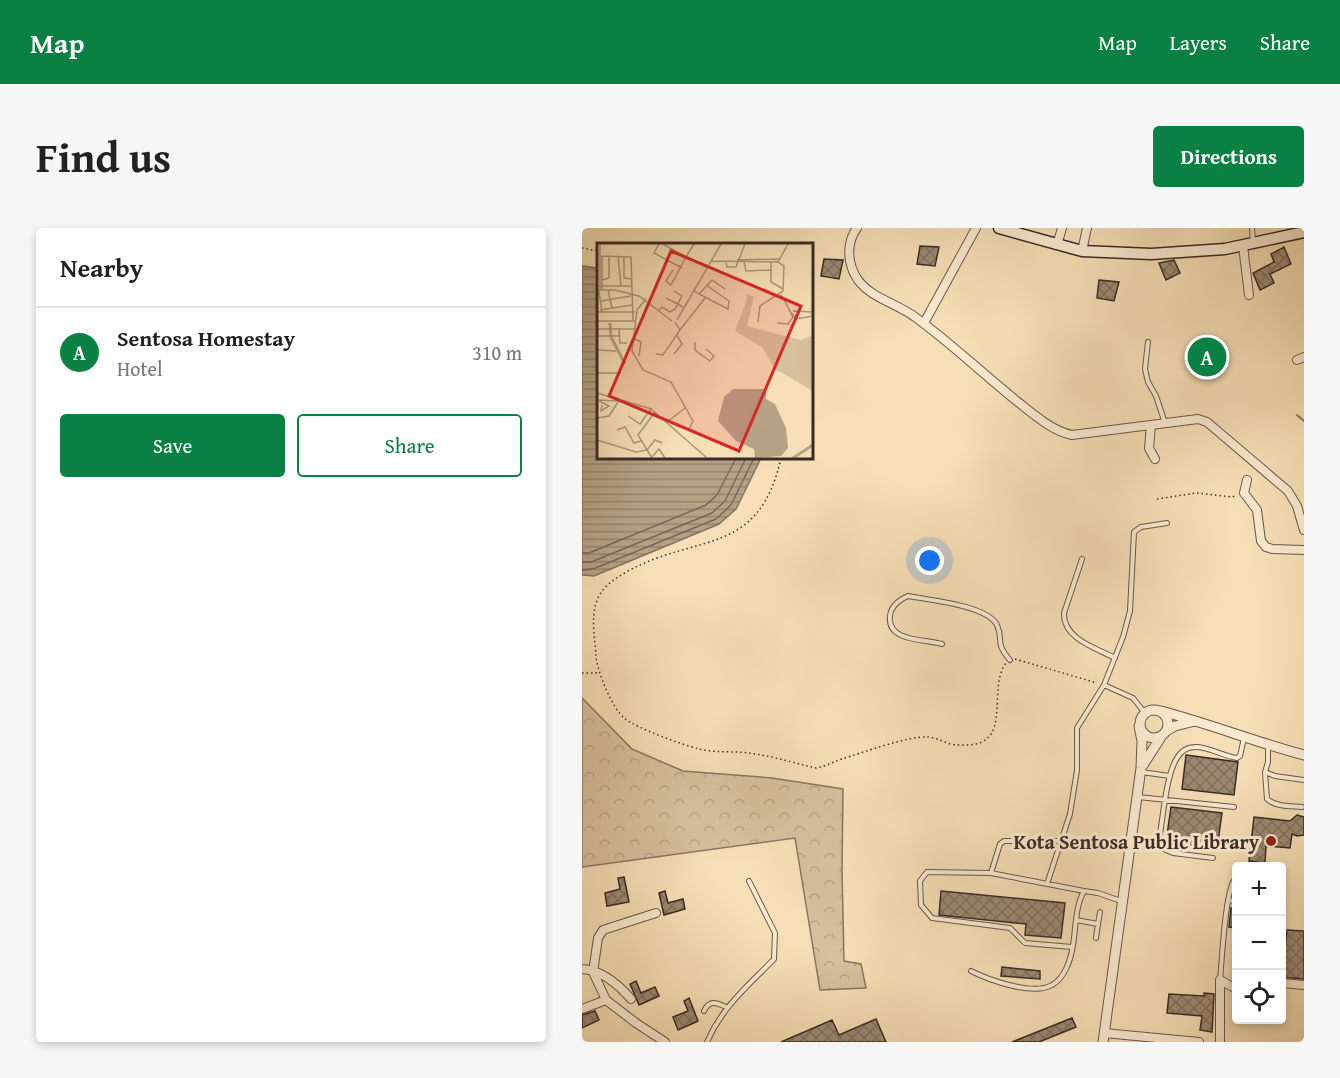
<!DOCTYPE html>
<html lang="en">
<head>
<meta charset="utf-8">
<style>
  :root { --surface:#fff; --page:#f6f6f6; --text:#222; --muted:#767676; --line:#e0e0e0; --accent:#0b8043 }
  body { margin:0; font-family:"Gentium Book Plus",serif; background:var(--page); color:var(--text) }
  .controls { position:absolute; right:18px; bottom:18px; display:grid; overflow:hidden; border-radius:6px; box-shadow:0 3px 9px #0003 }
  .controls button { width:54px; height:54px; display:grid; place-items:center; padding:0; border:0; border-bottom:2px solid var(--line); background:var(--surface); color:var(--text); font:30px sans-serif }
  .you { position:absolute; left:348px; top:333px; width:21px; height:21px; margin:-15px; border:4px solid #fff; border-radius:50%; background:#1a73e8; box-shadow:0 0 0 9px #1a73e833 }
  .badge { display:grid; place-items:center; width:39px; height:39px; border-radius:50%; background:var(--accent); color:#fff; font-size:20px; font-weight:700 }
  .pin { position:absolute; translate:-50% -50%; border:3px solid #fff; box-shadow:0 2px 6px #0006 }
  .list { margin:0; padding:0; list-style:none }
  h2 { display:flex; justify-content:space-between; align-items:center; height:78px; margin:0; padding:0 24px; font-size:26px }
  h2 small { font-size:20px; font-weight:400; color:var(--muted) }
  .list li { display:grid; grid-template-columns:39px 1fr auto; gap:18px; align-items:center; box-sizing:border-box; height:90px; padding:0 24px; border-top:2px solid var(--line) }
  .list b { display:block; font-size:22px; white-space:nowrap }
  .list p { margin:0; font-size:20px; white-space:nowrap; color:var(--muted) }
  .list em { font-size:20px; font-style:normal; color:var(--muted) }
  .actions { display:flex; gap:12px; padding:18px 24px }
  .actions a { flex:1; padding:14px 0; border:2px solid var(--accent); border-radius:6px; text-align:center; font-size:21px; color:var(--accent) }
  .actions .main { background:var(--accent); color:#fff }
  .icon { flex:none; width:33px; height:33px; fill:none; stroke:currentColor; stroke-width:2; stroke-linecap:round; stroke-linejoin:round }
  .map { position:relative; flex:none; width:722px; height:814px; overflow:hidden; border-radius:6px }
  header { display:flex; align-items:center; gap:36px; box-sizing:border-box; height:84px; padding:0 30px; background:var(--accent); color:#fff }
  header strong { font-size:28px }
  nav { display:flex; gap:33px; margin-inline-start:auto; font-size:21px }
  .intro { display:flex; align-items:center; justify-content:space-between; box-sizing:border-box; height:144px; padding:0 36px }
  h1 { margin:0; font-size:42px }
  .button { padding:15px 27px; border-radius:6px; background:var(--accent); color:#fff; font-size:21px; font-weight:700 }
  main { display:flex; gap:36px; padding:0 36px }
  aside { flex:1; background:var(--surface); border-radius:6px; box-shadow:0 3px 9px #0003 }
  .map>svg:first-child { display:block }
  .forest { fill:url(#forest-crowns); stroke:#877662; stroke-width:1.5 }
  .water { fill:url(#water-rules); stroke:#83725f; stroke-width:1.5 }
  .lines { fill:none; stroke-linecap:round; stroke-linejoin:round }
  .shore { stroke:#766656; stroke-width:1.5 }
  .stream { stroke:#83725f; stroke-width:2 }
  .building { fill:url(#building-cross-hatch); stroke:#382b26; stroke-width:1.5 }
  .service-casing { stroke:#68584a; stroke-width:6 }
  .minor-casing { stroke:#68584a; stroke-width:10 }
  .tertiary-casing { stroke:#68584a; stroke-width:11 }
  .secondary-casing { stroke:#382b26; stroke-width:13 }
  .path { stroke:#382b26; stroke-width:1.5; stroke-dasharray:1.5 3; stroke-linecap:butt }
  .service { stroke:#f9ead0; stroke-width:4 }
  .minor { stroke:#f9ead0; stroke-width:8 }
  .tertiary { stroke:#f9ead0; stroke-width:9 }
  .secondary { stroke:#f9ead0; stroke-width:10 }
  .poi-dot { fill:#8f2418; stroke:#f9ead0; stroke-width:2 }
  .labels { text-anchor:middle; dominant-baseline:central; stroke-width:6; stroke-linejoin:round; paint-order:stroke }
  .poi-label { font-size:20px; font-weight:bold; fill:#382b26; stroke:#f9ead0; text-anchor:end }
  .inset-river { fill:none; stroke:#b5a285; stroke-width:3 }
  .inset-road { fill:none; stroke:#aa977c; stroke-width:1.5 }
  .view { fill:#d62828; fill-opacity:0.15; stroke:#d62828; stroke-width:3 }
  .inset-edge { fill:none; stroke:#382b26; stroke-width:3 }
</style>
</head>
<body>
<header>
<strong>Map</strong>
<nav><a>Map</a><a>Layers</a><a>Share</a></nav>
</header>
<div class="intro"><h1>Find us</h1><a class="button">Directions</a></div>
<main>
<aside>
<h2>Nearby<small></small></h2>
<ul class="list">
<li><span class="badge">A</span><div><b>Sentosa Homestay</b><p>Hotel</p></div><em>310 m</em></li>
</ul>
<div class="actions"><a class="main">Save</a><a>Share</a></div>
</aside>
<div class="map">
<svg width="722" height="814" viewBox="0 0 722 814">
  <defs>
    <pattern id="forest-crowns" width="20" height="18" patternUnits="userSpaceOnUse" patternTransform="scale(1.5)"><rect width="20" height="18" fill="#d6c09e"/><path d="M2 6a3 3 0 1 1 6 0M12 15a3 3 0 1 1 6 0" fill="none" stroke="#b8a588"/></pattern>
    <pattern id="water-rules" width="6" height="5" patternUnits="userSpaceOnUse" patternTransform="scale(1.5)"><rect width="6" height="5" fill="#b5a285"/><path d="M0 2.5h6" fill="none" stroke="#94846d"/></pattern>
    <pattern id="building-cross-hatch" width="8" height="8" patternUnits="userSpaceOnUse" patternTransform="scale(1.5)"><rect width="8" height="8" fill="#9b8971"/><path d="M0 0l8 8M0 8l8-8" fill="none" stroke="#7f705d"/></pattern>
  </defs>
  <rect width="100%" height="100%" fill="#f6dfb6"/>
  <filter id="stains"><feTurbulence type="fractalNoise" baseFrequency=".00333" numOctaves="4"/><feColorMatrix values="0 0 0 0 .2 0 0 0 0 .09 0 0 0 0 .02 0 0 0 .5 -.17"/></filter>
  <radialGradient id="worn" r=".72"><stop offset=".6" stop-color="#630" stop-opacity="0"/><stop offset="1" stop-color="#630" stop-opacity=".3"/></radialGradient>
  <path class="forest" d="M0,470L50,521L101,543L190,550L261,561L260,643L262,733L279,736L284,760L238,762L213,610L0,639Z"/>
  <path class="water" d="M0,38L16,40V230H179L154,281L137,296L12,348L0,347Z"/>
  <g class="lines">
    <path class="shore" d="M0,325H7L124,277L135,267L154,230
      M0,334H9L130,285L143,273L164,230
      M0,342L11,341L134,291L149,277L172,230"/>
    <path class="stream" d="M715,187L722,193"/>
  </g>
  <path class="building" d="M338,18L357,19L353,38L335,36Z
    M702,19L709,36L688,46L692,55L678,62L671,45L692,34L689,26Z
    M242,31L261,32L257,51L239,48Z
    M592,32L598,45L584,52L577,35Z
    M517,52L537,54L532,73L515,70Z
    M604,527L656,534L652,567L600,561Z
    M589,579L640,585L635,621L584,614Z
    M715,587L722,589V607L715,608L710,606L708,620L684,618L683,635L667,633L672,589L708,593Z
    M42,649L47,674L25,678L23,665L38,661L36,650Z
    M83,663L86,675L101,671L103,681L82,687L77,665Z
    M359,663L483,675L479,710L443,707L444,696L357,687Z
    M649,680L654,681V700L647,699Z
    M705,702L722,703V751L699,749V727L702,728Z
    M420,739L458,743V751L419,748Z
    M54,753L59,765L73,759L77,768L57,777L48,756Z
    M622,765L632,766L630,804L618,802L620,788L585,785L587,766L622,768Z
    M107,770L116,793L96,802L91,789L106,783L102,773Z
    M13,783L17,792L0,800V787Z
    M490,790L494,799L457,814H430Z
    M294,791L304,814H199L250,792L257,807Z"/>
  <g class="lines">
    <g class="service-casing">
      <path id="service" d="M670,0L671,14
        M566,114L563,141L566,154L574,168L583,195
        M500,331L482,385C481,411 514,420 533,430
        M360,416C342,411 305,414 308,388C309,378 317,372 326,368C346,372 405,377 415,397C422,412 412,414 428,432
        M563,485L551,470L522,457L541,409L548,383L552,304L559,299L585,295
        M686,517V534L683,544L693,548L722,552
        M559,544L588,548
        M683,545L685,571C694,579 708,578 720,579
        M556,569L652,579
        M631,630L591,625L579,620L577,612C581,590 584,547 595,530C599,523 606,519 614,519C627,519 641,528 655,530L658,528L662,510
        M409,645L418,616L422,613H479
        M465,656L488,586L495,542V500L522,457
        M646,672L654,673
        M494,692L516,696L514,710
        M516,696L518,684
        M490,719L443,715L428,700L350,690L339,677L338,653L345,644L409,645L502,663
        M389,743C407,752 451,768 470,757C483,750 489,731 491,717C494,699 493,679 502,663L516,665L539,673
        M638,752C640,734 643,658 654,650
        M122,783C127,772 134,774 144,779
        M125,814C140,779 166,758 192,731L193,705L167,653"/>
    </g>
    <g class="minor-casing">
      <path id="minor" d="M275,0C264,15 265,36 276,52C289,70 316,76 333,89C369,115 401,146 436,174C451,186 470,203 490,207L616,191L625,194L706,263L715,278L722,302
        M475,17L480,0
        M661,18L667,67
        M500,23L505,0
        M342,95L394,0
        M715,132L722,129
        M569,197L567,220L573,231
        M665,252L662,265L675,282L679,313L684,319L690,321L722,322
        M74,685L21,702L16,710L11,744L24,772L54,795L83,814
        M0,741C20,742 36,756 49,771
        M638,752L654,761
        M700,755L722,757
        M0,781L24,772
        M522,805L617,814
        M638,814V752"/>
    </g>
    <g class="tertiary-casing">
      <path id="tertiary" d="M558 496a14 14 0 1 1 28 0a14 14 0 1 1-28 0Z
        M579,483C628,496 674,514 722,527
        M584,503L593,498L613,493
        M561,537L579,509
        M521,814L559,540L560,513L557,498"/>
    </g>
    <g class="secondary-casing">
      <path id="secondary" d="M417,0L500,23L569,26L643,21L722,4"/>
    </g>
    <path class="path" d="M0,20L16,23
      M199,230C177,329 115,305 46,343C34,350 22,357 16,370C8,387 13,410 14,428C15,443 30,480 42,490C54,500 101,517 117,521C133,525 151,523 167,525C190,528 212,535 234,540C244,538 251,534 260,531C279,525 326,508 345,509C355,509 365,517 376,517C389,517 400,518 409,506C420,490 410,453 424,435
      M575,271L614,265L650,269L655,267
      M433,431L515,455
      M0,445H18"/>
    <use href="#service" class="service"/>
    <use href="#minor" class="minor"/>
    <use href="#tertiary" class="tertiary"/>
    <use href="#secondary" class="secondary"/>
  </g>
  <circle class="poi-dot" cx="689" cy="613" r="6"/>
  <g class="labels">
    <g class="poi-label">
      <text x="677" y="613">Kota Sentosa Public Library</text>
    </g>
  </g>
  <g transform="translate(15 15)">
    <rect width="216" height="216" fill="#f6dfb6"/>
    <path d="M149,51L157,54L150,83L204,97L216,92V148L178,126L165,104L138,88L150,57Z" fill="#d6c09e"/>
    <path d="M136,146H169V156L178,161L189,185L191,205L184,213L158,215L157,206L139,198L121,178L127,154Z" fill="#b5a285"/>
    <path class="inset-river" d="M13,80L14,94L28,121M196,215L216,202"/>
    <path class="inset-road" d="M62,1L57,10L85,25M66,1L89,14L97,1M3,13L34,14L36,77M21,13L24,43M27,13V35L35,36M140,17L182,16M114,18L181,19L191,1M147,19L149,28L174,27M174,19V39L186,46M129,20L130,24H139L148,1M76,27L69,38L74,42L89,14L109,24M5,37L12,35V13M2,43H35M5,46V13M0,47H18L42,53L75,78M3,47V1M11,47L15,65M96,47L102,51L115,37L128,46M2,48L5,69M102,51L131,66L132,58L109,42M69,55L86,64M49,56L40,67L35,108L46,127L74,139L96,178L91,188M4,58L34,53M3,67L35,62M62,67L65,64L73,69L78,66L85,53L77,48M192,67L199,76L216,73M196,68L216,69M0,69H38M80,77L124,1M0,78H38M161,79L163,63L186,48L187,23L181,19M180,80L191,81L196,74L184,51M0,86H38M22,86L23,100H30M83,87L108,55M0,93H22M36,95L44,99L42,113M98,99V107L113,118L117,113L109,106M0,107L19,108M59,111L66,112L83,87L78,79M77,111L85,101L79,91M0,130H24M0,150L54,166L110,215M0,157L12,163L4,168L5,162M0,157L22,158M31,173L43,181L54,166M0,175L12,173L21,159M70,179L88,165M20,187L28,184L37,200L44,198M0,197L39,209L50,207L58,197L65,200M55,214L62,206L68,215M55,215L41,192L58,169"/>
    <path class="view" d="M74,8L204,63L142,208L12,153Z"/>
    <rect width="216" height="216" class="inset-edge"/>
  </g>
  <rect width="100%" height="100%" filter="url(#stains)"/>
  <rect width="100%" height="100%" fill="url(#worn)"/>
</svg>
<div class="controls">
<button>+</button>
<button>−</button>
<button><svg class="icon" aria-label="locate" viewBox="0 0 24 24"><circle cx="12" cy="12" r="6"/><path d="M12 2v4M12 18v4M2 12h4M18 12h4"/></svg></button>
</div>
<div class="you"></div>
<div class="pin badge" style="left:625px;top:129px">A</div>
</div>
</main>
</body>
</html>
